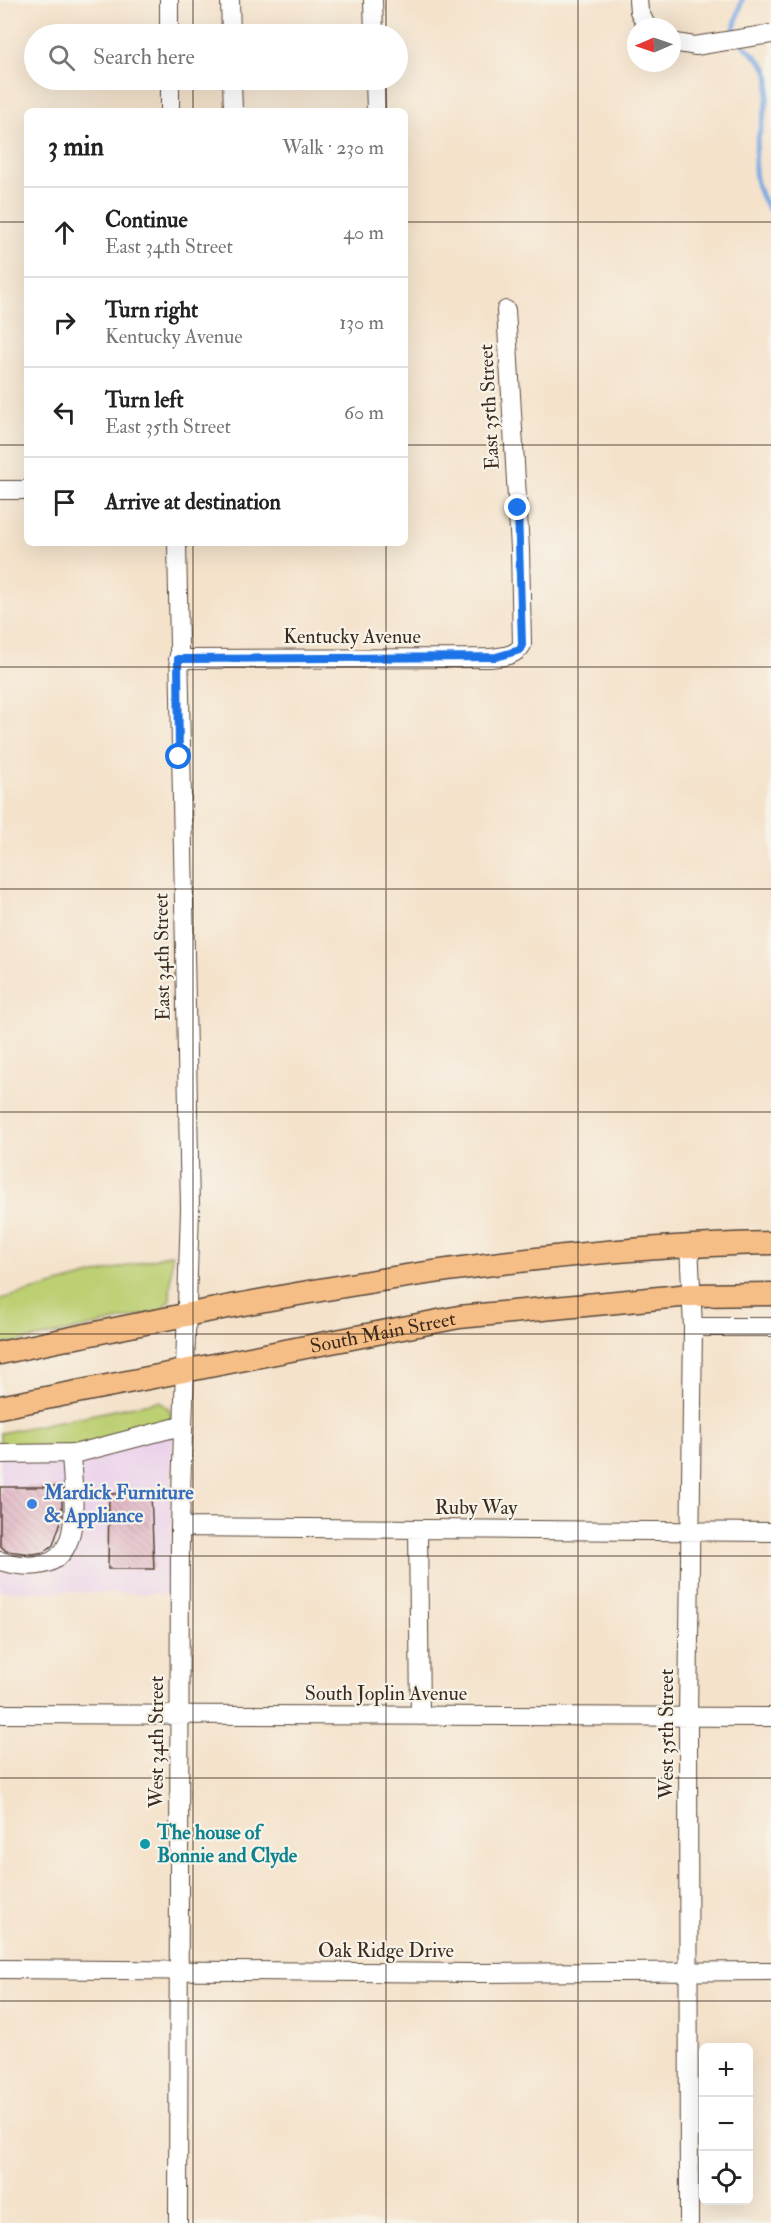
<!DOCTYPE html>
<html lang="en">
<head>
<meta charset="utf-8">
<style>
  :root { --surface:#fff; --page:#f6f6f6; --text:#222; --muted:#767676; --line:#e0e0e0 }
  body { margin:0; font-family:"IM FELL Double Pica",serif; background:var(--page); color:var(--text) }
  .controls { position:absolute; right:18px; bottom:18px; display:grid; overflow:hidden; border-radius:9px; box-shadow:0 6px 24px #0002 }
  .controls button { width:54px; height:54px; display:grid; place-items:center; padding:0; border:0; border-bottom:2px solid var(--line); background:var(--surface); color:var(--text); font:30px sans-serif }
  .compass { position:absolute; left:627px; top:18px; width:54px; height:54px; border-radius:50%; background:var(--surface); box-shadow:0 6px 24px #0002; rotate:268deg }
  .stop { position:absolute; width:18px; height:18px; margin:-14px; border:4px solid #1a73e8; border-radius:50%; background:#fff }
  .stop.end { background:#1a73e8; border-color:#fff; box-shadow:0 2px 6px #0008 }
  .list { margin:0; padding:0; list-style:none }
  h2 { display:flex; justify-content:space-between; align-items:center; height:78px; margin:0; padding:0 24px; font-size:26px }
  h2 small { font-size:20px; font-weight:400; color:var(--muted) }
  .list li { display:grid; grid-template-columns:39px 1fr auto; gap:18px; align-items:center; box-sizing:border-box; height:90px; padding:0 24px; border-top:2px solid var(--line) }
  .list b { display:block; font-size:22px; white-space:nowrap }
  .list p { margin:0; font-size:20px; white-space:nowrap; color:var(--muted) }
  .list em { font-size:20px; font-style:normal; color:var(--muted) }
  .icon { flex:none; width:33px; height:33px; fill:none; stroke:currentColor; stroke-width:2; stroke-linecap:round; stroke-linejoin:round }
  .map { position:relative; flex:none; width:771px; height:2223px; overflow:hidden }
  .search { position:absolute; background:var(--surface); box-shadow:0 6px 24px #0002; left:24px; top:24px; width:384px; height:66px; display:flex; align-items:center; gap:15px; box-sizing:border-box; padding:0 21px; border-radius:33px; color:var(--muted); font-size:22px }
  .panel { position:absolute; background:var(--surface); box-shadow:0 6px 24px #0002; left:24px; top:108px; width:384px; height:438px; border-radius:9px }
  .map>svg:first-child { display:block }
  .built { fill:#ebd1eb }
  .green { fill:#bccf72; stroke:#7c7c48; stroke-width:1.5 }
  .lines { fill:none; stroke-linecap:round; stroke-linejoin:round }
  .stream { stroke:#77a9e3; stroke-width:5 }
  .building { fill:url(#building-back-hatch) }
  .minor-casing { stroke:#574638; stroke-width:20 }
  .major-casing { stroke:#574638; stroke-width:25 }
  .minor { stroke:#fff; stroke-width:18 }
  .major { stroke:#f6be87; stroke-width:22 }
  .route { stroke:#1a73e8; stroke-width:8 }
  .grid { fill:none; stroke:#3b2a1e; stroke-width:1.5; stroke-opacity:0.55 }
  .shop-dot { fill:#3f7fe0; stroke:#f7f3e8; stroke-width:2 }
  .culture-dot { fill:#0f9aa8; stroke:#f7f3e8; stroke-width:2 }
  .labels { text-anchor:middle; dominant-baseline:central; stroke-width:4.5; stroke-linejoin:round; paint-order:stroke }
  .street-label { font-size:20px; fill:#3b2a1e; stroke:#f7f3e8 }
  .shop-label { font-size:20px; font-weight:bold; fill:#366cbe; stroke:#f7f3e8; text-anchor:start }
  .culture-label { font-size:20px; font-weight:bold; fill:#0d838f; stroke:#f7f3e8; text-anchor:start }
</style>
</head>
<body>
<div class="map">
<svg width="771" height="2223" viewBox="0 0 771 2223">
  <defs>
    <pattern id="building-back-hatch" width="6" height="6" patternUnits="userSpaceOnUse" patternTransform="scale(1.5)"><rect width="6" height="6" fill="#dba7bc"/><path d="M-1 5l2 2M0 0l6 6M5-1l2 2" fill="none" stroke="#b38898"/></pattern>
  </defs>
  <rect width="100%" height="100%" fill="#f7f3e8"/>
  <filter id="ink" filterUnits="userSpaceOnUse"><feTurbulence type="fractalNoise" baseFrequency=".0167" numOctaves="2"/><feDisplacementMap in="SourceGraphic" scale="12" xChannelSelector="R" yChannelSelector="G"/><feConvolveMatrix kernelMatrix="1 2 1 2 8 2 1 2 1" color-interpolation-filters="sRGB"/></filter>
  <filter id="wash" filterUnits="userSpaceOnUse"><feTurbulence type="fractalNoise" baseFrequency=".008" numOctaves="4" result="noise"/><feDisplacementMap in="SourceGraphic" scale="24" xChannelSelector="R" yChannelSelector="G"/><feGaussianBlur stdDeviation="1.35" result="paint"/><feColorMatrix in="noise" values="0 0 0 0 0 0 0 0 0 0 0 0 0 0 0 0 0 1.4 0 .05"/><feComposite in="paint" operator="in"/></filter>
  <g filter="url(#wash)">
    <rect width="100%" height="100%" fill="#f4e2cb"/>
    <path class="built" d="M173,1421L171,1594L0,1591V1449Z"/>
    <path class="green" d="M172,1254L170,1299L162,1311L0,1346V1299Z
      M159,1401L169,1409L173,1421L73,1448L0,1449V1433Z"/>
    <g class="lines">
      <path class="stream" d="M738,35L734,28L742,0
        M742,43C749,52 764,61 767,70C771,82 768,95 766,107C756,147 745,177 771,212"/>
    </g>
    <g id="blocks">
      <path class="building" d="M0,1487H62V1518L53,1545L44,1552L33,1554L6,1551L0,1545Z
        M151,1492L154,1569H108L109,1494Z"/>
    </g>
  </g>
  <g filter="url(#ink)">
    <use href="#blocks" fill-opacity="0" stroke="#574638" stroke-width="1.5"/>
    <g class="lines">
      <g class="minor-casing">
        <path id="minor" d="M169,0V34
          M230,0L231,34
          M373,0L374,34
          M638,0L639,11L647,27
          M672,42L695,46L771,34
          M170,80V111
          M232,80L233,111
          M375,80L376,111
          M0,490H27
          M177,543L190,1209L180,1527L178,2223
          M178,659L489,658C501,657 516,656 522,645L520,549L506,310
          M689,1245L693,1327L688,1716L689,2223
          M693,1327H771
          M0,1454L78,1453L181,1426
          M180,1527L771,1532
          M418,1529L420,1716
          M0,1561C88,1585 74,1512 71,1453
          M0,1714L771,1717
          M0,1969L473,1973L771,1971"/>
      </g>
      <g class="major-casing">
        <g id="major">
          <path d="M0,1353C255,1299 510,1248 771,1243"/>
          <path id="s1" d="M0,1407L459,1317L691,1295L771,1294"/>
        </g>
      </g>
      <use href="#minor" class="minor"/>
      <use href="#major" class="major"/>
    </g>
  </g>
  <g class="lines" filter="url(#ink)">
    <path class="route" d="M179,757L178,659L496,657L520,650L522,645L518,508"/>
  </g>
  <path class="grid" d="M193,0V34M386,0V34M578,0V2223M193,80V111M386,80V111M0,222H27M405,222H771M0,445H27M405,445H771M193,543V2223M386,543V2223M0,667H771M0,889H771M0,1112H771M0,1334H771M0,1556H771M0,1778H771M0,2001H771"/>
  <circle class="shop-dot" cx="32" cy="1504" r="6"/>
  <circle class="culture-dot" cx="145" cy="1844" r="6"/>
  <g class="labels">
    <g class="street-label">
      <text transform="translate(489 407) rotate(-93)">East 35th Street</text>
      <text x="352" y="636">Kentucky Avenue</text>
      <text transform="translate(162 957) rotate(-91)">East 34th Street</text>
      <text stroke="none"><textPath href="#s1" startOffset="390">South Main Street</textPath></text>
      <text x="476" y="1507">Ruby Way</text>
      <text x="386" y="1693">South Joplin Avenue</text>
      <text transform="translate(666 1734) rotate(-90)">West 35th Street</text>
      <text transform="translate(156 1742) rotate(-90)">West 34th Street</text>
      <text x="386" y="1950">Oak Ridge Drive</text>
    </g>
    <g class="shop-label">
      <text x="44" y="1492">Mardick Furniture<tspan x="44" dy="23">&amp; Appliance</tspan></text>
    </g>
    <g class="culture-label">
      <text x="157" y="1832">The house of<tspan x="157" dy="23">Bonnie and Clyde</tspan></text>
    </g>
  </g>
</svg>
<div class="controls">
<button>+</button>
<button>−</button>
<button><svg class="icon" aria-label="locate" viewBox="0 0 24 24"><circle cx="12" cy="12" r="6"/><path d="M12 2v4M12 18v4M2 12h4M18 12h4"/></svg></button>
</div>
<svg class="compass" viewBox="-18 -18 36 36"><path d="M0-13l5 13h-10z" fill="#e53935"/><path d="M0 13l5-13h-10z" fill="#767676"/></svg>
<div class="stop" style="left:179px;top:757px"></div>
<div class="stop end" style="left:518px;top:508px"></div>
<div class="search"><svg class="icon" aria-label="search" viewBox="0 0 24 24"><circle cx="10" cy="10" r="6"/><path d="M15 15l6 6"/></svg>Search here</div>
<section class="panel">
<h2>3 min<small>Walk · 230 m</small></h2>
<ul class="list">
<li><svg class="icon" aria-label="ahead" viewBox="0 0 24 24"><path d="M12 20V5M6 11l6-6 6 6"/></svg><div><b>Continue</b><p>East 34th Street</p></div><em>40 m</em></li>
<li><svg class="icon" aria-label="right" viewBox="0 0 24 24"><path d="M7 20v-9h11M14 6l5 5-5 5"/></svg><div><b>Turn right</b><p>Kentucky Avenue</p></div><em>130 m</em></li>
<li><svg class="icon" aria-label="left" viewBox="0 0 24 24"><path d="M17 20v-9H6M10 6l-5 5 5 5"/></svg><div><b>Turn left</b><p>East 35th Street</p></div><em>60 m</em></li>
<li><svg class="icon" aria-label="arrive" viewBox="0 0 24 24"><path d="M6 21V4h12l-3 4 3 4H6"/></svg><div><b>Arrive at destination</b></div></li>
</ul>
</section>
</div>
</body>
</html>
